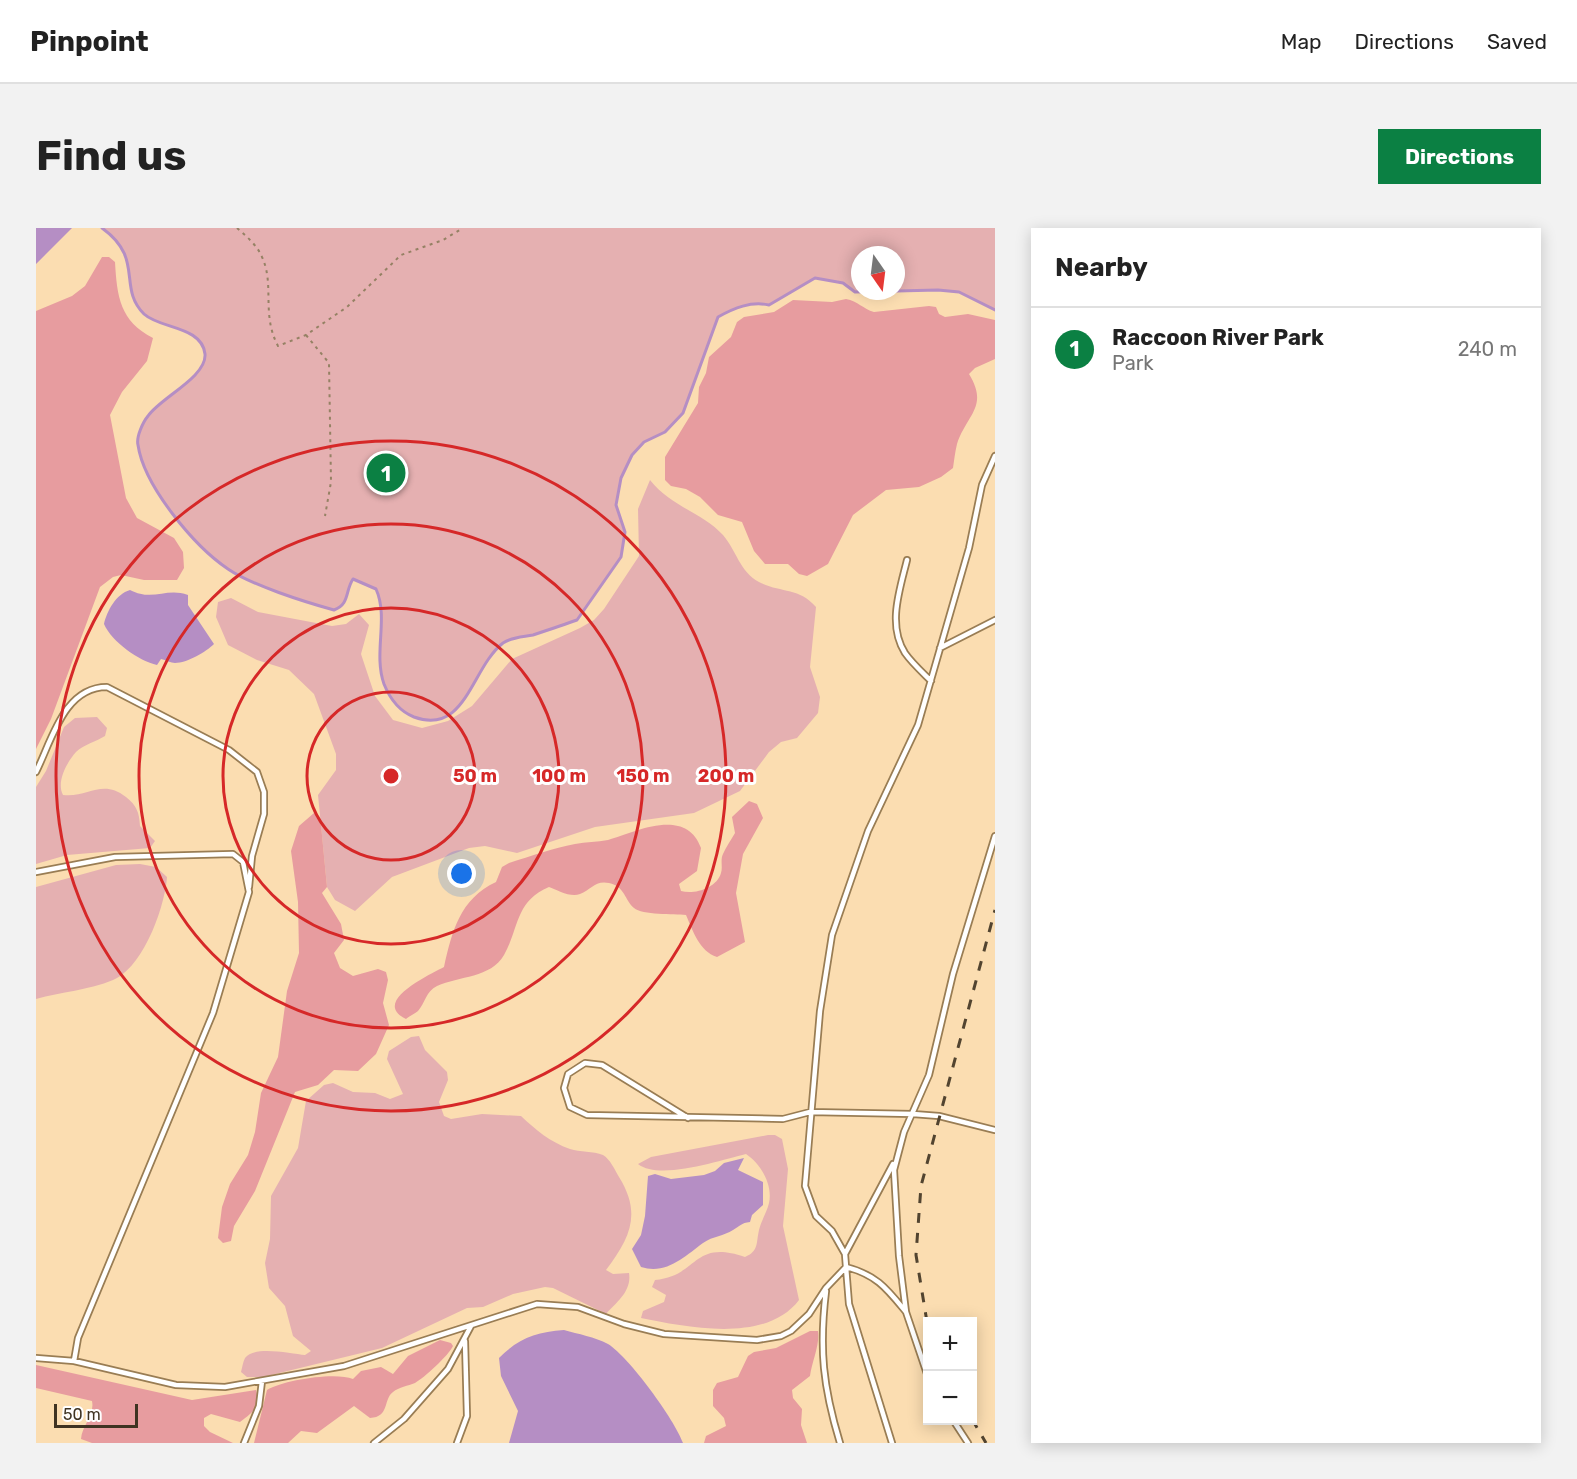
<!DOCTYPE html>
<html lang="en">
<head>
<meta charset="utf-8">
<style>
  :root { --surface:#fff; --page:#f2f2f2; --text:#222; --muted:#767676; --line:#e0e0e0; --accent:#0b8043 }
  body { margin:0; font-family:Rubik,sans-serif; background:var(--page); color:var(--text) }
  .controls { position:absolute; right:18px; bottom:18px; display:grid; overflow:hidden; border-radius:0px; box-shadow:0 3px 15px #0003 }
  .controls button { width:54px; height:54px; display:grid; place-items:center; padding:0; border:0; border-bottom:2px solid var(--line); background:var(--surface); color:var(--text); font:30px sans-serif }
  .compass { position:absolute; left:815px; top:18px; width:54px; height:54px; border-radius:50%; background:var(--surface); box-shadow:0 3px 15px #0003; rotate:166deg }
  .scale { position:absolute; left:18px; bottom:15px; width:84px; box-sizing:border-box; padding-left:6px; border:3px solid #3f3322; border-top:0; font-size:16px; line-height:21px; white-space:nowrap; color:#3f3322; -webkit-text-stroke:4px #fff; paint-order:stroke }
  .you { position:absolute; left:426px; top:646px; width:21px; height:21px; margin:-15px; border:4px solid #fff; border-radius:50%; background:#1a73e8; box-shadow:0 0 0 9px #1a73e833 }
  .badge { display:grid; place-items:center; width:39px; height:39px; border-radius:50%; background:var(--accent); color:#fff; font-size:20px; font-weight:700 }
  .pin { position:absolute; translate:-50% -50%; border:3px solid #fff; box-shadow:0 2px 6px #0006 }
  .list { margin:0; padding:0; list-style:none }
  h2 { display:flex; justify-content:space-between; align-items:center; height:78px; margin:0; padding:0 24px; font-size:26px }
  h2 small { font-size:20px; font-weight:400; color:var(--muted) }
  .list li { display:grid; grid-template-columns:39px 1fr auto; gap:18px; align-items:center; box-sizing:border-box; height:84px; padding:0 24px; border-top:2px solid var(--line) }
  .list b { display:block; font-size:22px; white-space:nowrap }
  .list p { margin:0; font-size:20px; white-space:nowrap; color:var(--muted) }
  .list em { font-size:20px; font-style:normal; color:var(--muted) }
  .map { position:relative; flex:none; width:959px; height:1215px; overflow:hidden; border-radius:0px }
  header { display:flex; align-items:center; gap:36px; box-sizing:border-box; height:84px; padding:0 30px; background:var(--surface); border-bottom:2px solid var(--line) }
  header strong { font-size:28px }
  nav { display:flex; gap:33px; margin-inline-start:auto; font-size:21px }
  .intro { display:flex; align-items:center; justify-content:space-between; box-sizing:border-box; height:144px; padding:0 36px }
  h1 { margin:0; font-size:42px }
  .button { padding:15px 27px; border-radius:0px; background:var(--accent); color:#fff; font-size:21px; font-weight:700 }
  main { display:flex; gap:36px; padding:0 36px }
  aside { flex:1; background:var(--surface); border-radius:0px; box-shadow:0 3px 15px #0003 }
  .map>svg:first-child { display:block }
  .green { fill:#e5b0b1; fill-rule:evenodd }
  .forest { fill:#e79c9f }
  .water { fill:#b58ec4 }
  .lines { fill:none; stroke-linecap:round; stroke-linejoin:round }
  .stream { stroke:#b58ec4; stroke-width:3 }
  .service-casing { stroke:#997d54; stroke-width:8 }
  .path { stroke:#958164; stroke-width:2; stroke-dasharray:3 4.5; stroke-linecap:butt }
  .service { stroke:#fff; stroke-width:4.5 }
  .rail { stroke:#524430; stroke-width:3; stroke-dasharray:10 10; stroke-linecap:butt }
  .ring { fill:none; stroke:#d62828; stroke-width:3 }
  .centre { fill:#d62828; stroke:#fff; stroke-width:3 }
  .ring-label { font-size:18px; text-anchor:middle; font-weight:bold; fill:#d62828; stroke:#fff; stroke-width:6; stroke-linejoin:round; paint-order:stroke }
</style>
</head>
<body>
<header>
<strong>Pinpoint</strong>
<nav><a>Map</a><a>Directions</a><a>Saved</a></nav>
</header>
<div class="intro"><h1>Find us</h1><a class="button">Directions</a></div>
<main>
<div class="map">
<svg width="959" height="1215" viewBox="0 0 959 1215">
  <rect width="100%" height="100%" fill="#fbddb1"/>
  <path class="green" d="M66,0H959V82L923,64L902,62L819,64L807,55L779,50L733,77C715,73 698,80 682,89L647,185L629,204L608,214L596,227L585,250L580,277L589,304L585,329L541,392C527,397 512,402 497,407C487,409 476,409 467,415C435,440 430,508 378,489C363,483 354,471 348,456C337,425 354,390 340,361L317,351C309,363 314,376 298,382C269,374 215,357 192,341C158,318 108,258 102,217C100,209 107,194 112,188C124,170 171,149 169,126C166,98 124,101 108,86C81,59 109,31 66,0ZM824,27H860V63H824Z
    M614,252C634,278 667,285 687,307C700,322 704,344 723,354C744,365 763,359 780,379L774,439L784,469L782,485L761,510L745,514L733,524L704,563L658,585L559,599L481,625L449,618L433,620L356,649L319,683L299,672L291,659L282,567L300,542V526L278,466L253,442L221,432L192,417L180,389L182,374L195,370L222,384L296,398L310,396L323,386L333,397L325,426L339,468L357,492L386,500L412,493L436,478L476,431L544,400L558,392L568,381L603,328L602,281Z
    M61,489L71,500L69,508C61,513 47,517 40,524C31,534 20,554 27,567C52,570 66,550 90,569C101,578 103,584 104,598L119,613L114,620L31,627L0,636V559L10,543L28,499L39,490Z
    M104,636L120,639L131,649C129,679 107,740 77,752C53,762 25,764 0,771V659L80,637Z
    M383,808L389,822L411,844L412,852L403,874L408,888L415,891L446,886L485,888C500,902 514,914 534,921C544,924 557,923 567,927C574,931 579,942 583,949C606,986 594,1010 570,1042L577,1046L593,1045C596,1063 581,1074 570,1086L517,1060L509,1059L477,1066L447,1079L431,1080L346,1120L227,1149H211L205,1144C206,1140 207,1134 209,1130C218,1117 256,1126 269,1127L275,1123L257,1108L249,1078L233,1060L229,1035L234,1011L235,968L262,920L270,873L288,857L297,855L317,864L339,865L354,871L367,866L351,831L353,823L375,809Z
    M732,907H739L746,911L752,941L747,998L763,1072C730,1116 650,1099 605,1090L607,1083L628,1074L630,1067L616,1059L619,1052C663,1048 656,1011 709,1029C723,1023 720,1015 723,1002C725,993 731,984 733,975C737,957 725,936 710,926C684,932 624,953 602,936L615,929Z"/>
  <path class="forest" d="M66,29H73L79,34C81,69 84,93 117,110L111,133L86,164L74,187L90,270L101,290L138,310L147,324L148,340L141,352H108L85,347L77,349L64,359L15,491L0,521V83L36,68L49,58Z
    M810,71C822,73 827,81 838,84L893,78L900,79L903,86L909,89L932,86L959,92V131L939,140L933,146C953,179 931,186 921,216C919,224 918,233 917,240L905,249L883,259L850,262L817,287L792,336L771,348L763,346L752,336H729L718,323L706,294L682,287L664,269L650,261L635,258L629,252V229L662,175L663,159L670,145L673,129L695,109L701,94L708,89L738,84L757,72L796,74Z
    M713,573L721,576L727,590L707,626L700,665L709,714L681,729C663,723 657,703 650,687C638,686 606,687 598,680C589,673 589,658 573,655C559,652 555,662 544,666C535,670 521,662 513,659C479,673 483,701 468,727C455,750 423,748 401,758C390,763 389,775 382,783C379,786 373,788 370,791C334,774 395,746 408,739C416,703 424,671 460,654L466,639L473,635C495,628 517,620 539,616C550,614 561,614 572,612C599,604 650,578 665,620L661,643L643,656L645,663C658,667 681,660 685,645C687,639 684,632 687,626C690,619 695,612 699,605L696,589Z
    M278,585L285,597L291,659L286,665L305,696L308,712L298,725L304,740L317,748L342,741L350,744L352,752L347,775L353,797L340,826L322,843L298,842L282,857L259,864L219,963L198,998L195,1013L187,1015L182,1010L186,979L194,956L212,927L219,904L225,865L242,829L251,763L263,725L262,674L255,623L263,598Z
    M774,1103H782C784,1117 776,1133 774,1148L756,1162L757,1170L766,1181L765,1197L771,1215H668L670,1208L690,1198L688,1190L677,1178V1162L681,1155L702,1149L712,1128L718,1124L740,1120Z
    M404,1112L415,1115L417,1118C413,1127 388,1150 379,1155C372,1158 363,1159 357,1164C347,1171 354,1189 334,1190L318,1178L281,1205L265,1203L252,1215H218L231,1162C248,1152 299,1144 317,1151L325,1143L345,1139L357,1146L372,1128Z
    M0,1137L156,1172L220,1162C225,1179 216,1185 204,1194L175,1186L168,1190V1198L174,1204L197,1215H56L45,1211C46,1197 59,1187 56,1173L0,1160Z"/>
  <path class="water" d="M0,0H36L0,36Z
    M94,362C117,374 130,359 152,367V377L178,416C170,424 151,435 139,435C135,435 130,432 125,431L121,437C103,433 76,414 68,396C71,383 80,366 94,362Z
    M708,930L702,942L727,954V977L716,987L714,994C705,995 704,998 697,1002C688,1008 677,1008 667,1015C649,1028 631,1047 605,1039L596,1021L605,1007L609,988L612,948L619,946L635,951L668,947L679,943L688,935Z
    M528,1102C542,1106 559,1109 572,1116C593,1129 639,1192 647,1215H473L482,1183L465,1148L463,1130C483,1110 500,1104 528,1102Z"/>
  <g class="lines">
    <path class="stream" d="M66,0C109,31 81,59 108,86C124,101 166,98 169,126C171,149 124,170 112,188C107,194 100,209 102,217C108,258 158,318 192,341C215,357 269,374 298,382C314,376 309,363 317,351L340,361C353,390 337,425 348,456C354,471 363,483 378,489C430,508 435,440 467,415C476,409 487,409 497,407C512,402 527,397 541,392L585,329L589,304L580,277L585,250L596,227L608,214L629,204L647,185L682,89C698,80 715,73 733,77L779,50L807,55L819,64L902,62L923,64L959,82"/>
    <g class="service-casing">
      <path id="service" d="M871,332C864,361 851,397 869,425C876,435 886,444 895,453
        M904,420L959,392
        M0,544C16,512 28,459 71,459L193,522L221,544L228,564V586L216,628L213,659
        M0,644L79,629L197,626L207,634L213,664L177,785L42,1110L38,1133
        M652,890L566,837L549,835L532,846L528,860L534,879L551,887L747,891L774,884L877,886L903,888L959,902
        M809,1026L857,936
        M790,1063C783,1121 787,1159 804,1215
        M0,1130L38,1133L140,1157L189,1159L308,1138L501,1076L542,1079L588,1096L628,1106L721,1112L745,1108L755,1103L773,1086L790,1060L810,1039L809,1026L796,1003L780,988L769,958L784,783L796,707L832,603L882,497L933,320L946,257L959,228
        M891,1146L870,1084L863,1028L858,942L868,904L893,847L917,746L959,608
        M917,1192L932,1215
        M208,1215L223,1178L226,1153
        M338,1215L368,1191L412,1141L435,1098
        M421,1215L431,1188L429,1113
        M856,1215L813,1076L810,1039C841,1047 851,1061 870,1084"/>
    </g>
    <path class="path" d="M201,0C211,9 221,17 226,29C239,57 225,86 242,118L270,107L311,79L365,27L407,12L427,0
      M270,107L293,135L295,254L289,288"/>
    <use href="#service" class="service"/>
    <path class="rail" d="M891,1094L880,1027L885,958L959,682
      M936,1191L950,1215"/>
  </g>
  <g class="ring">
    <circle cx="355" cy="548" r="84"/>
    <circle cx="355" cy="548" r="168"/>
    <circle cx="355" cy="548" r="252"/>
    <circle cx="355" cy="548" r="335"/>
  </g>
  <circle cx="355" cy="548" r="9" class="centre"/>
  <g class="ring-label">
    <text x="439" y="554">50 m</text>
    <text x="523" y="554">100 m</text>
    <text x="607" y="554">150 m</text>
    <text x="690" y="554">200 m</text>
  </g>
</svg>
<div class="controls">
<button>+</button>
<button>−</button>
</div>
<svg class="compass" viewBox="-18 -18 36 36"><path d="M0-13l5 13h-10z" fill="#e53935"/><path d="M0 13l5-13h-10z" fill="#767676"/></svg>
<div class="scale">50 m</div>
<div class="you"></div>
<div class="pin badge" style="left:350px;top:245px">1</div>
</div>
<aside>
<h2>Nearby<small></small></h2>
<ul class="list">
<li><span class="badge">1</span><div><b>Raccoon River Park</b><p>Park</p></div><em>240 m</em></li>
</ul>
</aside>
</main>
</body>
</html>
